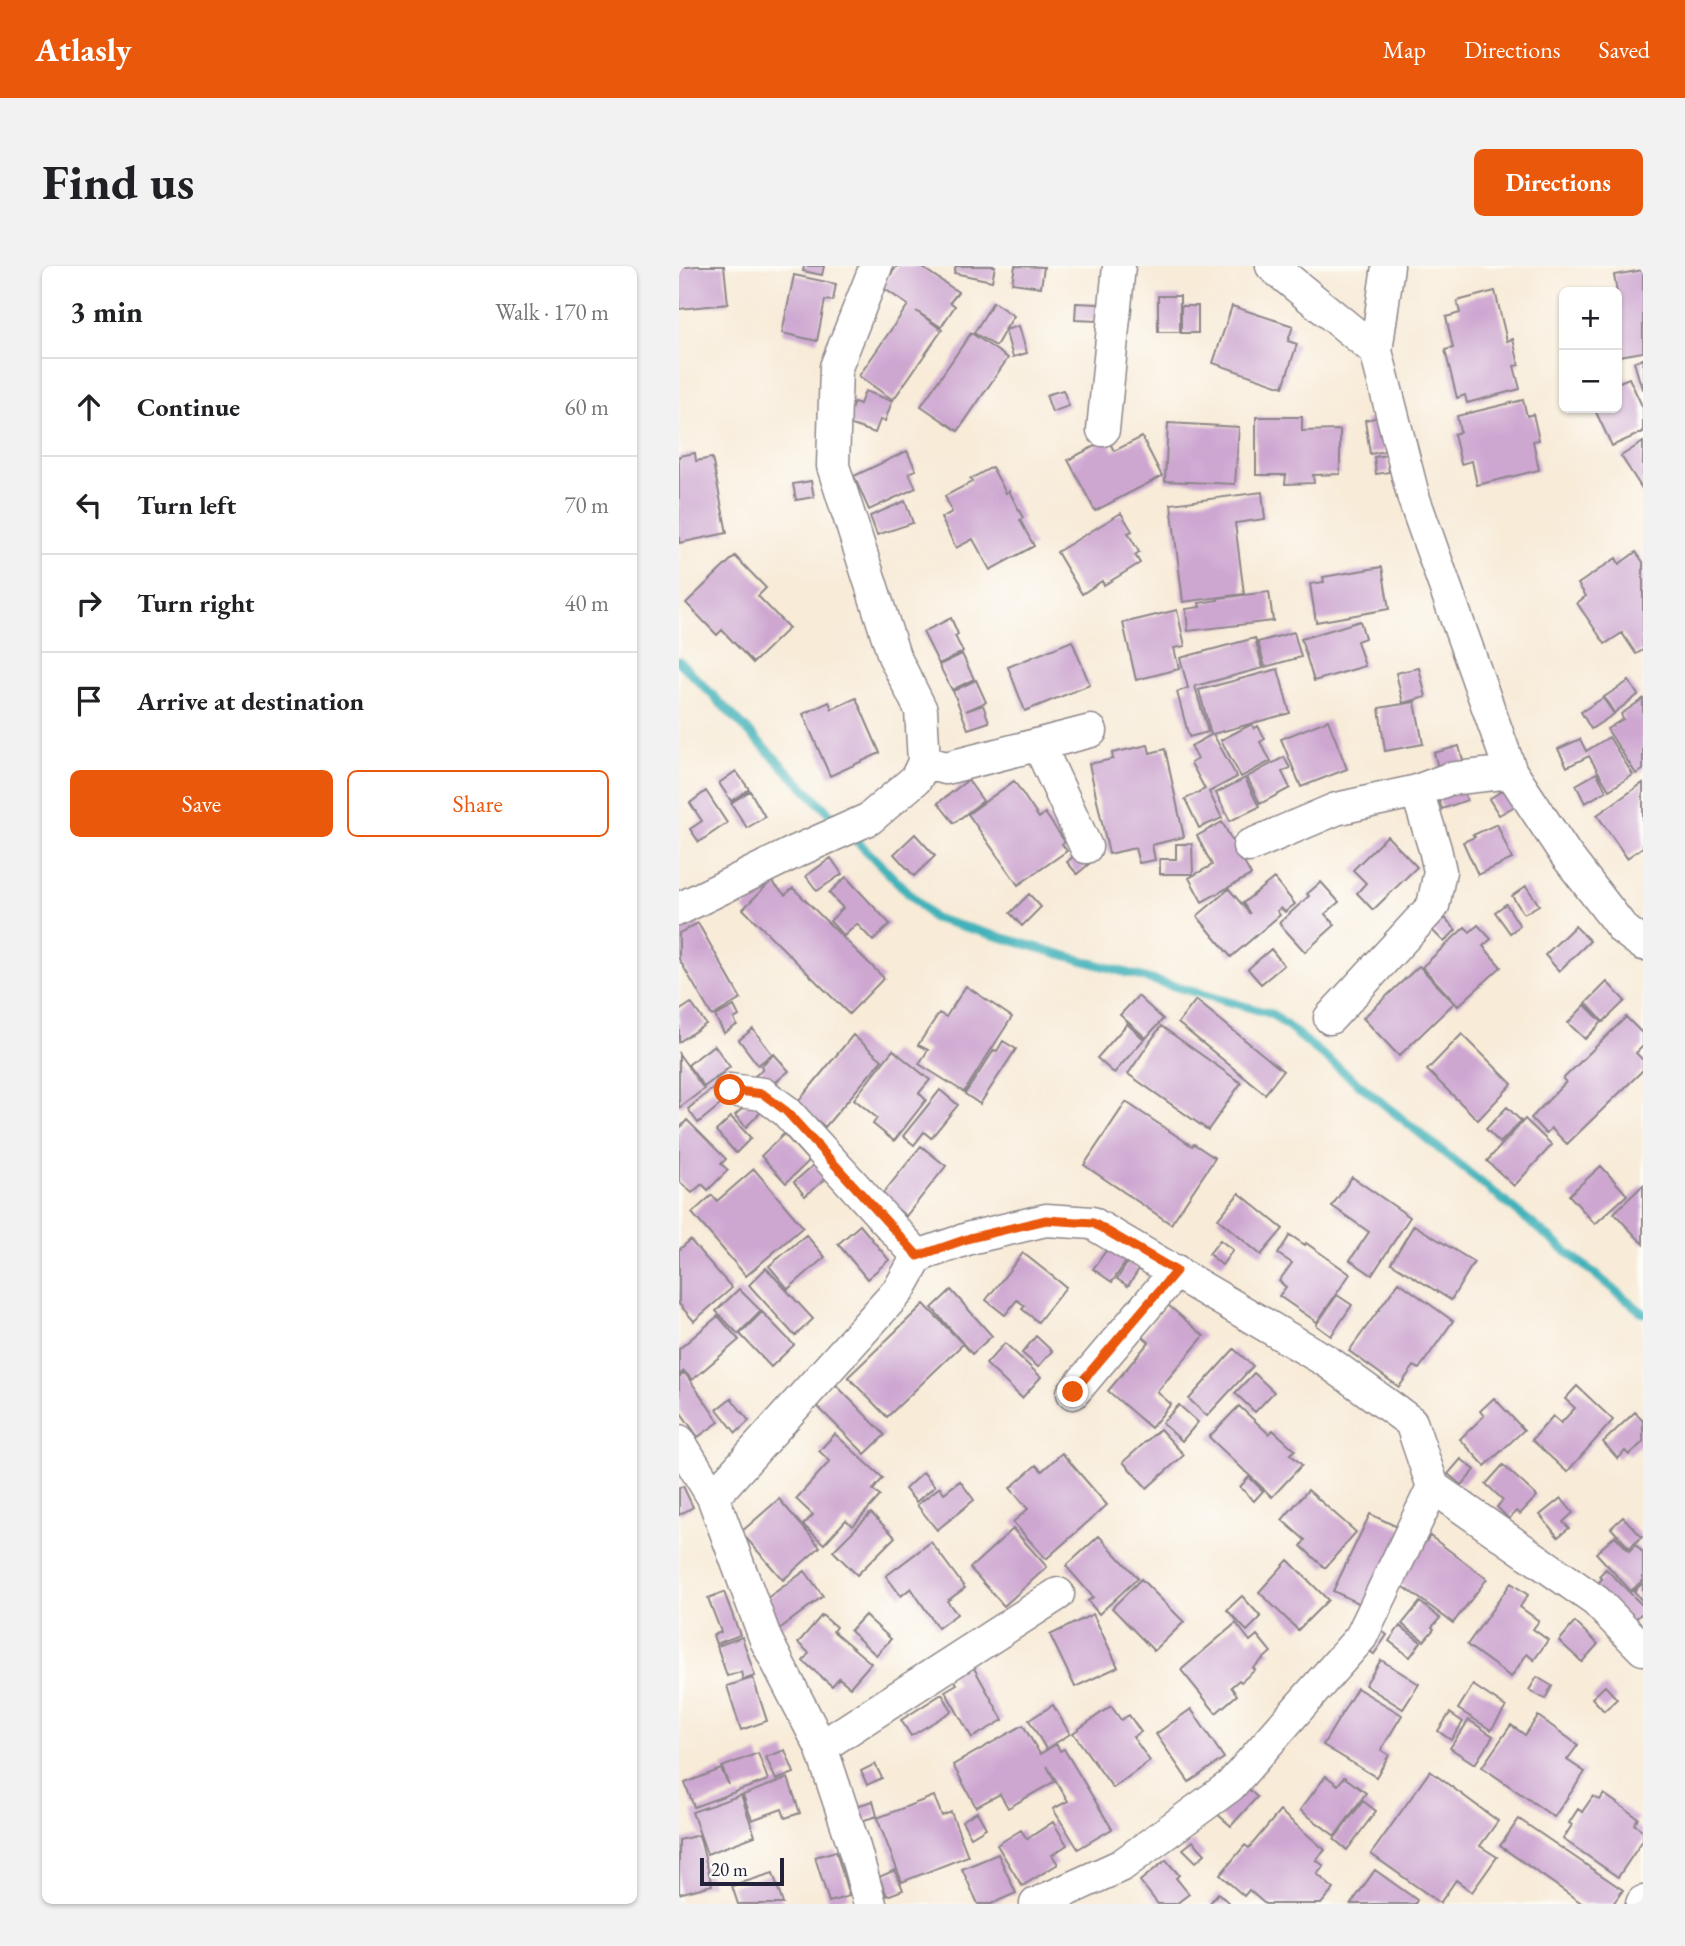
<!DOCTYPE html>
<html lang="en">
<head>
<meta charset="utf-8">
<style>
  :root { --surface:#fff; --page:#f2f2f2; --text:#202124; --muted:#757577; --line:#e0e0e0; --accent:#ea580c }
  body { margin:0; font-family:"EB Garamond",serif; background:var(--page); color:var(--text) }
  .controls { position:absolute; right:21px; top:21px; display:grid; overflow:hidden; border-radius:10px; box-shadow:0 2px 5px #0004 }
  .controls button { width:63px; height:63px; display:grid; place-items:center; padding:0; border:0; border-bottom:2px solid var(--line); background:var(--surface); color:var(--text); font:35px sans-serif }
  .scale { position:absolute; left:21px; bottom:18px; width:84px; box-sizing:border-box; padding-left:7px; border:4px solid #22223b; border-top:0; font-size:19px; line-height:24px; white-space:nowrap; color:#22223b; -webkit-text-stroke:5px #fdfcf7; paint-order:stroke }
  .stop { position:absolute; width:21px; height:21px; margin:-16px; border:5px solid #ea580c; border-radius:50%; background:#fff }
  .stop.end { background:#ea580c; border-color:#fff; box-shadow:0 2px 7px #0008 }
  .list { margin:0; padding:0; list-style:none }
  h2 { display:flex; justify-content:space-between; align-items:center; height:91px; margin:0; padding:0 28px; font-size:30px }
  h2 small { font-size:23px; font-weight:400; color:var(--muted) }
  .list li { display:grid; grid-template-columns:46px 1fr auto; gap:21px; align-items:center; box-sizing:border-box; height:98px; padding:0 28px; border-top:2px solid var(--line) }
  .list b { display:block; font-size:26px; white-space:nowrap }
  .list em { font-size:23px; font-style:normal; color:var(--muted) }
  .actions { display:flex; gap:14px; padding:21px 28px }
  .actions a { flex:1; padding:16px 0; border:2px solid var(--accent); border-radius:10px; text-align:center; font-size:24px; color:var(--accent) }
  .actions .main { background:var(--accent); color:#fff }
  .icon { flex:none; width:38px; height:38px; fill:none; stroke:currentColor; stroke-width:2; stroke-linecap:round; stroke-linejoin:round }
  .map { position:relative; flex:none; width:964px; height:1638px; overflow:hidden; border-radius:10px }
  header { display:flex; align-items:center; gap:42px; box-sizing:border-box; height:98px; padding:0 35px; background:var(--accent); color:#fff }
  header strong { font-size:33px }
  nav { display:flex; gap:38px; margin-inline-start:auto; font-size:24px }
  .intro { display:flex; align-items:center; justify-content:space-between; box-sizing:border-box; height:168px; padding:0 42px }
  h1 { margin:0; font-size:49px }
  .button { padding:18px 32px; border-radius:10px; background:var(--accent); color:#fff; font-size:24px; font-weight:700 }
  main { display:flex; gap:42px; padding:0 42px }
  aside { flex:1; background:var(--surface); border-radius:10px; box-shadow:0 2px 5px #0004 }
  .map>svg:first-child { display:block }
  .lines { fill:none; stroke-linecap:round; stroke-linejoin:round }
  .stream { stroke:#42b2ba; stroke-width:9 }
  .building { fill:#cea7d1 }
  .minor-casing { stroke:#8d868a; stroke-width:35 }
  .minor { stroke:#fff; stroke-width:32 }
  .route { stroke:#ea580c; stroke-width:9 }
</style>
</head>
<body>
<header>
<strong>Atlasly</strong>
<nav><a>Map</a><a>Directions</a><a>Saved</a></nav>
</header>
<div class="intro"><h1>Find us</h1><a class="button">Directions</a></div>
<main>
<aside>
<h2>3 min<small>Walk · 170 m</small></h2>
<ul class="list">
<li><svg class="icon" aria-label="ahead" viewBox="0 0 24 24"><path d="M12 20V5M6 11l6-6 6 6"/></svg><div><b>Continue</b></div><em>60 m</em></li>
<li><svg class="icon" aria-label="left" viewBox="0 0 24 24"><path d="M17 20v-9H6M10 6l-5 5 5 5"/></svg><div><b>Turn left</b></div><em>70 m</em></li>
<li><svg class="icon" aria-label="right" viewBox="0 0 24 24"><path d="M7 20v-9h11M14 6l5 5-5 5"/></svg><div><b>Turn right</b></div><em>40 m</em></li>
<li><svg class="icon" aria-label="arrive" viewBox="0 0 24 24"><path d="M6 21V4h12l-3 4 3 4H6"/></svg><div><b>Arrive at destination</b></div></li>
</ul>
<div class="actions"><a class="main">Save</a><a>Share</a></div>
</aside>
<div class="map">
<svg width="964" height="1638" viewBox="0 0 964 1638">
  <rect width="100%" height="100%" fill="#fdfcf7"/>
  <filter id="ink" filterUnits="userSpaceOnUse"><feTurbulence type="fractalNoise" baseFrequency=".0143" numOctaves="2"/><feDisplacementMap in="SourceGraphic" scale="14" xChannelSelector="R" yChannelSelector="G"/><feConvolveMatrix kernelMatrix="1 2 1 2 8 2 1 2 1" color-interpolation-filters="sRGB"/></filter>
  <filter id="wash" filterUnits="userSpaceOnUse"><feTurbulence type="fractalNoise" baseFrequency=".00686" numOctaves="4" result="noise"/><feDisplacementMap in="SourceGraphic" scale="28" xChannelSelector="R" yChannelSelector="G"/><feGaussianBlur stdDeviation="1.57" result="paint"/><feColorMatrix in="noise" values="0 0 0 0 0 0 0 0 0 0 0 0 0 0 0 0 0 1.4 0 .05"/><feComposite in="paint" operator="in"/></filter>
  <g filter="url(#wash)">
    <rect width="100%" height="100%" fill="#f8ebd8"/>
    <g class="lines">
      <path class="stream" d="M0,395L161,558
        M171,568L254,652L593,748L964,1047"/>
    </g>
    <g id="blocks">
      <path class="building" d="M17,0H45L49,38L0,43V2Z
        M125,0H145L143,9L124,5Z
        M218,0H241L279,26L271,36L276,40L262,61L237,45L263,64L214,134L180,110L229,39L203,21Z
        M277,0H316L313,15L275,7Z
        M336,0L365,1L362,21L333,17Z
        M964,4V86L940,90L938,78L939,33L935,9Z
        M115,9L157,18L154,35L146,34L138,75L103,67Z
        M816,25L828,75L834,73L840,99L835,100L841,123L788,137L786,129L778,132L766,84L774,82L767,51L781,47L778,35Z
        M479,30H501V66H479Z
        M314,36L335,50L326,64L340,60L348,87L334,91L326,64L317,80L295,67Z
        M397,37L420,38L419,55L396,54Z
        M502,40H519V67H502Z
        M553,40L614,60L609,75L618,78L604,121L534,97Z
        M292,67L329,92L279,165L242,140Z
        M964,93V122L963,123L955,96Z
        M950,112L964,142V166L933,180L915,142H938V117Z
        M384,124L390,140L373,146L367,129Z
        M186,125L213,135L206,155L201,154L196,167L167,157L175,136L181,138Z
        M844,134L848,150L854,148L860,174L854,175L860,204L798,219L793,195L782,198L775,168L781,166L778,150Z
        M577,151H623V165L661,164V208L634,209L635,217L606,218L607,209H577Z
        M701,151L706,185L691,188L686,154Z
        M489,157L560,161L556,218L486,215Z
        M463,171L483,210L416,245L389,194L429,173L435,185Z
        M964,176V224L942,190Z
        M228,185L237,204L230,207L237,222L190,244L175,210Z
        M16,187L17,195L33,192L48,267L0,277V190Z
        M708,189L710,206L697,208L695,191Z
        M313,201L327,227L330,225L344,252L341,254L355,280L311,304L294,273L277,282L262,252L273,246L266,230L293,216L291,213Z
        M132,215L135,231L117,234L114,218Z
        M583,226L586,253L556,257L565,328L504,336L492,238Z
        M226,235L234,257L198,269L191,250Z
        M442,247L453,265L449,267L460,286L456,289L461,297L425,319L423,315L403,328L378,286Z
        M957,286L964,296V384L957,388L943,367L926,378L898,337L907,330L899,318L937,292L940,298Z
        M56,290L87,322L79,330L110,362L74,397L43,364L38,369L7,337Z
        M703,301L710,343L637,356L631,318L645,316L644,311Z
        M590,326L594,355L509,365L507,343L521,341L520,337L539,334V332Z
        M498,344L506,380L495,382L500,403L457,414L444,357Z
        M272,352L279,368L276,370L284,386L260,398L244,366Z
        M681,355L686,372L678,375L686,400L635,415L622,373Z
        M615,366L622,391L586,401L579,376Z
        M576,372L584,402L516,420L529,466L510,471L498,426L509,422L501,392Z
        M393,375L411,419L346,445L329,401Z
        M283,388L295,413L273,424L260,399Z
        M740,402L747,431L724,437L717,407Z
        M599,403L611,447L534,468L558,511L530,526L543,552L520,562L506,533L526,523L512,497L519,493L512,480L532,469L520,424Z
        M297,414L307,436L287,445L304,439L310,456L289,463L274,425Z
        M950,415L959,429L935,447L925,431Z
        M177,432L201,487L151,510L124,448L150,436L153,443Z
        M924,432L935,448L912,463L902,446Z
        M964,433V504L957,508L928,463L944,453L942,448Z
        M736,436L744,478L706,485L700,442Z
        M649,454L668,503L622,521L602,473Z
        M573,458L575,463L579,460L586,473L581,476L592,495L562,511L542,474Z
        M930,471L954,509L930,524L910,490L888,501L879,483L901,473L907,485Z
        M469,479L471,487L486,483L505,571L473,579L476,594L460,597L456,582L430,588L410,498L434,493L433,487Z
        M780,480L785,498L760,505L755,487Z
        M605,491L611,502L603,506L611,522L581,538L568,511Z
        M57,505L70,523L52,535L40,517Z
        M918,507L927,525L906,537L897,519Z
        M566,512L580,541L551,555L537,527Z
        M289,514L304,535L275,557L259,537Z
        M335,515L360,552L366,547L386,576L383,578L388,585L339,619L289,548Z
        M964,517V581L948,592L918,549Z
        M782,519L788,534L763,543L758,529Z
        M826,523L836,540L820,549L810,533Z
        M27,525L48,557L20,576L11,563L23,555L11,537Z
        M71,525L86,551L68,562L52,537Z
        M543,556L572,609L523,636L510,612L533,599L518,570Z
        M818,558L833,593L799,609L784,576L796,571L794,569Z
        M236,568L256,590L235,610L215,588Z
        M708,570L738,601L694,644L678,627L687,617L674,604Z
        M497,578H513L514,608H481V593H497Z
        M399,586L410,598L398,608L388,596Z
        M152,592L163,608L138,625L127,610Z
        M167,611L211,658L194,675L178,658L165,670L151,655L164,642L150,627Z
        M595,612L616,638L606,646L602,642L598,645L601,649L552,691L518,650L550,623L571,648L564,637Z
        M92,615L106,629L114,622L205,712L170,748L64,643Z
        M642,616L660,636L646,648L656,659L626,686L600,657L630,630L628,628Z
        M847,620L860,639L845,648L833,630Z
        M350,628L362,641L343,660L331,647Z
        M827,638L841,660L831,667L816,646Z
        M766,652L777,664L765,676L753,664Z
        M19,657L62,733L33,750L0,693V667Z
        M799,659L812,673L804,680L822,701L779,740L743,701L786,661L791,666Z
        M896,660L911,675L880,705L866,689Z
        M592,683L605,699L582,718L569,703Z
        M740,700L775,737L720,790L684,752Z
        M928,716L946,735L924,756L907,737Z
        M287,720L333,751L285,826L240,798L249,784L239,779L260,747L267,751Z
        M459,730L484,753L467,772L441,749Z
        M517,734L604,805L586,828L499,757Z
        M12,737L27,758L0,776V745Z
        M906,739L923,756L906,773L889,757Z
        M55,740L60,750L55,753L58,759L45,767L36,750Z
        M947,751L964,768V780L957,787L964,794V804L888,878L872,862L867,868L852,852L887,816L884,813Z
        M448,758L465,773L435,807L418,792Z
        M482,760L562,817L529,864L449,808Z
        M74,763L93,788L79,799L60,774Z
        M783,768L833,818L799,854L748,804Z
        M174,769L203,794L146,861L118,837Z
        M324,775L337,783L301,838L286,828L315,784L318,785Z
        M35,779L51,801L25,821L9,799Z
        M214,784L251,814L240,827L247,834L215,875L194,858L198,852L175,833Z
        M0,788L25,823L0,842Z
        M95,788L110,805L87,824L76,810L84,803L82,800Z
        M33,823L46,835L19,857L9,843Z
        M261,824L279,839L252,872L245,866L235,879L224,870Z
        M73,834L83,845L67,861L56,849Z
        M447,836L513,880L515,878L536,892L492,958L405,899Z
        M828,841L842,855L821,877L807,863Z
        M52,851L72,872L57,887L37,865Z
        M846,853L873,879L835,920L808,895Z
        M8,854L47,893L42,898L49,904L29,924L23,918L13,927L0,915V863Z
        M105,868L130,895L107,917L82,890Z
        M242,880L267,900L227,950L202,930Z
        M137,897L149,911L126,930L115,916Z
        M922,900L948,929L916,958L890,929Z
        M75,903L124,961L67,1010L13,947L33,929L38,935Z
        M673,911L731,951L693,1009L671,994L690,966L653,940Z
        M964,919V978L935,947Z
        M560,927L604,963L582,989L539,953Z
        M181,959L210,994L188,1013L159,978Z
        M735,959L795,996L772,1034L712,997Z
        M127,969L146,991L109,1023L90,1000Z
        M611,969L626,979L627,977L671,1008L638,1056L600,1030L607,1021L600,1015L613,997L599,988Z
        M11,974L53,1022L15,1055L0,1038V984Z
        M541,974L554,984L543,999L530,988Z
        M429,982L448,994L433,1016L414,1003Z
        M344,987L387,1021L359,1056L343,1043L346,1040L338,1034L326,1049L307,1034Z
        M449,996L460,1003L449,1020L438,1013Z
        M87,1002L134,1053L116,1070L70,1019Z
        M720,1016L774,1055L740,1103L735,1100L720,1121L670,1085Z
        M60,1023L82,1045L59,1068L37,1045Z
        M272,1024L313,1070L293,1088L253,1042Z
        M658,1029L673,1039L652,1070L637,1059Z
        M245,1038L284,1078L208,1151L169,1111Z
        M489,1039L525,1070L478,1126L492,1138L472,1162L429,1125L470,1076L463,1070Z
        M83,1046L115,1079L92,1101L61,1068Z
        M39,1050L60,1074L13,1114L5,1105L0,1109V1083Z
        M357,1070L373,1085L359,1101L343,1087Z
        M326,1077L362,1111L343,1132L307,1098Z
        M555,1083L574,1100L528,1150L510,1133Z
        M6,1107L40,1156L19,1171L0,1144V1111Z
        M575,1107L595,1126L576,1146L556,1127Z
        M156,1118L206,1169L186,1188L136,1138Z
        M898,1120L934,1154L888,1206L853,1174L874,1150L882,1157L896,1142L886,1133Z
        M52,1132L70,1155L57,1167L38,1143Z
        M815,1132L845,1164L806,1200L781,1173L805,1150L801,1145Z
        M500,1139L519,1156L503,1175L483,1157Z
        M560,1140L590,1168L594,1164L616,1184L611,1188L623,1199L593,1231L530,1171Z
        M956,1146L964,1155V1176L950,1189L946,1185L939,1193L924,1176Z
        M481,1163L505,1189L468,1222L444,1196Z
        M156,1168L204,1212L194,1224L201,1230L174,1260L167,1254L145,1278L124,1259L134,1249L117,1233L151,1195L140,1185Z
        M383,1187L428,1239L367,1293L334,1256L349,1243L331,1222L357,1199L363,1205Z
        M782,1193L796,1204L783,1219L769,1208Z
        M824,1199L858,1230L841,1248L837,1245L830,1253L818,1241L824,1234L807,1218Z
        M244,1206L256,1220L237,1236L226,1223Z
        M570,1211L584,1225L575,1235L561,1221Z
        M281,1215L295,1234L258,1264L238,1239L261,1221L265,1227Z
        M4,1220L14,1241L0,1249V1222Z
        M629,1224L677,1266L646,1302L622,1280L626,1274L603,1254Z
        M882,1232L894,1247L884,1256L890,1262L879,1271L861,1249Z
        M100,1233L141,1281L104,1314L62,1266Z
        M192,1247L216,1271L178,1309L154,1285Z
        M691,1248L727,1265L690,1342L654,1325Z
        M944,1251L963,1271L950,1282L932,1262Z
        M334,1263L368,1301L325,1340L291,1302Z
        M420,1270L459,1312L420,1348L409,1335L414,1331L387,1300Z
        M751,1270L808,1313L774,1357L717,1315Z
        M936,1270L950,1285L957,1279L964,1287V1314L952,1325L917,1287Z
        M252,1276L286,1322L268,1335L278,1348L259,1362L232,1322L222,1330L207,1310Z
        M609,1294L649,1334L619,1364L580,1326Z
        M927,1303L964,1340V1346L950,1359L914,1322L923,1313L920,1310Z
        M126,1305L144,1330L99,1364L80,1338Z
        M462,1313L505,1356L475,1385L433,1342Z
        M832,1317L849,1329L841,1341L860,1355L854,1363L869,1374L855,1394L848,1388L832,1411L788,1379Z
        M964,1317V1336L955,1325Z
        M45,1326L61,1369L37,1378L34,1369L42,1366L29,1332Z
        M563,1330L582,1351L568,1365L548,1344Z
        M741,1336L761,1352L753,1361L755,1363L745,1375L723,1358Z
        M414,1348L439,1401L396,1421L371,1369Z
        M143,1349L157,1361L154,1365L192,1397L171,1421L160,1412L153,1420L124,1395L130,1387L119,1377Z
        M186,1349L212,1373L197,1389L171,1365Z
        M896,1356L919,1378L903,1396L880,1375Z
        M557,1357L571,1375L578,1369L592,1386L574,1402L576,1404L562,1416L560,1414L552,1421L558,1429L537,1447L502,1404Z
        M721,1360L742,1376L731,1391L710,1375Z
        M697,1361L708,1369L695,1388L683,1380Z
        M63,1371L76,1410L64,1414L62,1406L48,1410L38,1380Z
        M702,1394L740,1418L724,1443L686,1419Z
        M291,1395L324,1454L293,1472L266,1425L278,1418L271,1407Z
        M858,1411L873,1420L866,1433L850,1424Z
        M74,1412L88,1455L62,1464L48,1420Z
        M794,1419L827,1441L812,1464L779,1443Z
        M926,1420L938,1433L925,1445L913,1432Z
        M678,1422L723,1449L702,1484L710,1489L697,1511L644,1479Z
        M263,1428L273,1445L232,1470L222,1454Z
        M374,1439L391,1468L367,1483L350,1454Z
        M432,1440L442,1454L450,1449L462,1466L454,1471L471,1495L434,1522L394,1467Z
        M512,1443L545,1492L510,1516L477,1468Z
        M771,1447L784,1456L772,1474L759,1465Z
        M859,1450L899,1479L888,1494L906,1506L875,1551L803,1501L832,1459L846,1469Z
        M790,1454L814,1470L796,1498L771,1482Z
        M344,1459L361,1488L377,1478L381,1485L385,1483L433,1563L399,1583L374,1543L389,1535L368,1500L376,1515L329,1542L321,1528L297,1541L274,1499Z
        M106,1484L115,1507L97,1514L87,1491Z
        M79,1487L89,1514L15,1541L6,1517L42,1503L50,1519L43,1501Z
        M196,1498L203,1512L188,1519L182,1505Z
        M751,1505L819,1555L801,1580L818,1591L793,1626L777,1614L761,1637L692,1588Z
        M647,1510L659,1519L665,1511L687,1527L656,1570L621,1544Z
        M109,1512L121,1547L106,1552L103,1543L73,1554L64,1529Z
        M563,1517L578,1531L552,1560L537,1547Z
        M925,1528L959,1552L955,1558L964,1565V1574L939,1611L884,1573L893,1559L890,1557L899,1543L903,1546L914,1530L921,1534Z
        M62,1529L76,1570L28,1588L13,1546Z
        M255,1530L263,1550L272,1546L289,1590L223,1616L198,1552Z
        M194,1535L198,1550L179,1556L174,1541Z
        M684,1535L697,1545L668,1584L655,1573Z
        M601,1545L646,1584L637,1594L645,1600L638,1608L655,1623L642,1638H586L570,1624L565,1630L541,1609L566,1579L570,1582Z
        M298,1546L307,1562L292,1571L283,1555Z
        M840,1553L944,1624L934,1638H904L821,1580Z
        M374,1556L388,1579L373,1589L379,1598L343,1620L318,1579L342,1564L348,1573Z
        M20,1569L33,1619L0,1628V1574Z
        M514,1575L526,1588L517,1596L504,1583Z
        M157,1585L170,1630L150,1636L136,1591Z
        M319,1588L337,1627L312,1638H299L283,1603Z
        M487,1594L500,1609L497,1612L510,1628L497,1638H479L461,1615Z
        M216,1604L224,1624L208,1630L200,1611Z
        M696,1604L738,1634L736,1638H672Z
        M94,1607L104,1638H59L53,1620Z
        M539,1627L551,1638H530Z"/>
    </g>
  </g>
  <g filter="url(#ink)">
    <use href="#blocks" fill-opacity="0" stroke="#8d868a" stroke-width="2"/>
    <g class="lines">
      <g class="minor-casing">
        <path id="minor" d="M593,0L697,85
          M709,0L697,85L735,233L832,506L887,589L944,663L964,678
          M424,164L440,0
          M360,479L407,581
          M245,496L267,502L412,465
          M570,580L657,543L738,525L770,513L832,506
          M0,643L118,585L190,553L237,513L245,496L242,444L215,390L154,200L157,101L197,0
          M651,752L754,640L761,605L756,583L738,525
          M51,824L84,828L107,845L239,990
          M394,1127L497,1005
          M0,1175L34,1231L87,1374L142,1481L173,1574L191,1638
          M34,1231L220,1024L239,990L291,972L367,954L413,957L649,1096L732,1156L754,1221L917,1335L964,1383
          M142,1481L379,1328
          M357,1638L443,1599L551,1520L682,1371L754,1221
          M963,1638L964,1636"/>
      </g>
      <use href="#minor" class="minor"/>
    </g>
  </g>
  <g class="lines" filter="url(#ink)">
    <path class="route" d="M51,824L84,828L107,845L239,990L291,972L367,954L414,957L497,1005L394,1126"/>
  </g>
</svg>
<div class="controls">
<button>+</button>
<button>−</button>
</div>
<div class="scale">20 m</div>
<div class="stop" style="left:51px;top:824px"></div>
<div class="stop end" style="left:394px;top:1126px"></div>
</div>
</main>
</body>
</html>
